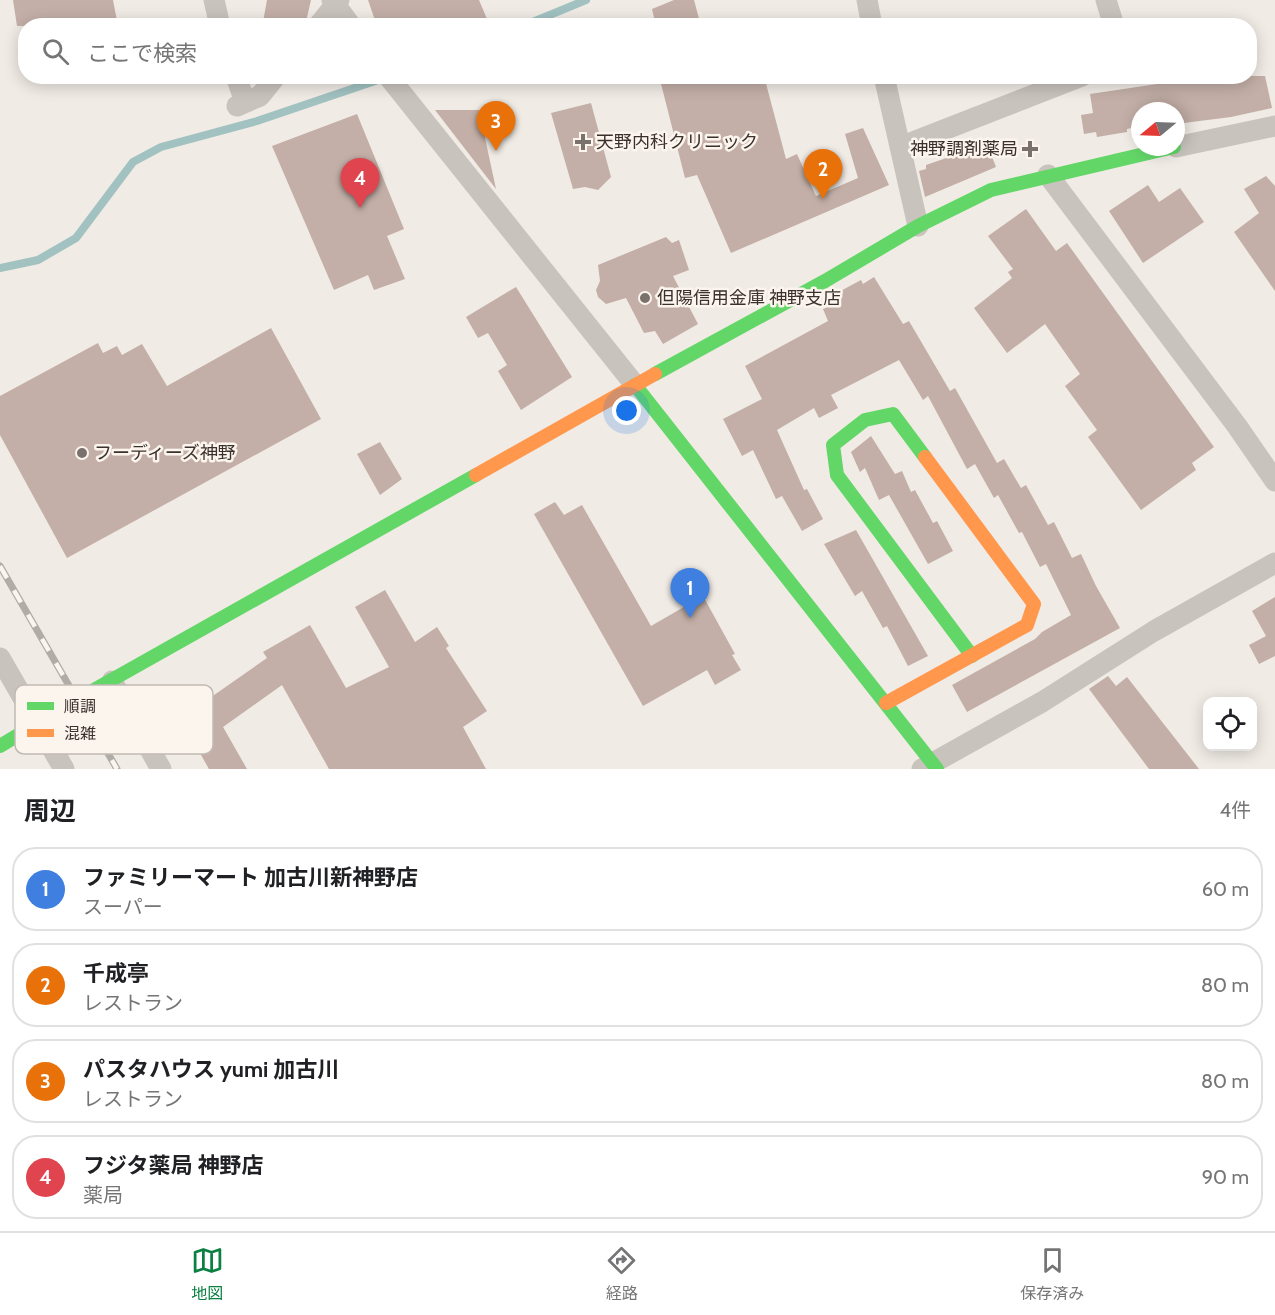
<!DOCTYPE html>
<html lang="ja">
<head>
<meta charset="utf-8">
<style>
  :root { --surface:#fff; --page:#f6f6f6; --text:#202124; --muted:#757577; --line:#e0e0e0; --accent:#0b8043 }
  body { margin:0; font-family:Cabin,"Noto Sans JP",sans-serif; background:var(--page); color:var(--text) }
  .controls { position:absolute; right:18px; bottom:18px; display:grid; overflow:hidden; border-radius:12px; box-shadow:0 3px 15px #0003 }
  .controls button { width:54px; height:54px; display:grid; place-items:center; padding:0; border:0; border-bottom:2px solid var(--line); background:var(--surface); color:var(--text); font:30px sans-serif }
  .compass { position:absolute; left:1131px; top:102px; width:54px; height:54px; border-radius:50%; background:var(--surface); box-shadow:0 3px 15px #0003; rotate:251deg }
  .you { position:absolute; left:627px; top:411px; width:21px; height:21px; margin:-15px; border:4px solid #fff; border-radius:50%; background:#1a73e8; box-shadow:0 0 0 9px #1a73e833 }
  .badge { display:grid; place-items:center; width:39px; height:39px; border-radius:50%; background:var(--accent); color:#fff; font-size:20px; font-weight:700 }
  .pin { position:absolute; translate:-50% -50px; filter:drop-shadow(0 2px 3px #0008) }
  .pin::after { content:''; position:absolute; top:32px; width:21px; height:18px; background:inherit; clip-path:polygon(0 0,100% 0,50% 100%) }
  .list { margin:0; padding:0; list-style:none }
  h2 { display:flex; justify-content:space-between; align-items:center; height:78px; margin:0; padding:0 24px; font-size:26px }
  h2 small { font-size:20px; font-weight:400; color:var(--muted) }
  .list li { display:grid; grid-template-columns:39px 1fr auto; gap:18px; align-items:center; box-sizing:border-box; height:84px; margin:0 12px 12px; padding:0 12px; border:2px solid var(--line); border-radius:24px }
  .list b { display:block; font-size:22px; white-space:nowrap }
  .list p { margin:0; font-size:20px; white-space:nowrap; color:var(--muted) }
  .list em { font-size:20px; font-style:normal; color:var(--muted) }
  .icon { flex:none; width:33px; height:33px; fill:none; stroke:currentColor; stroke-width:2; stroke-linecap:round; stroke-linejoin:round }
  .map { position:relative; flex:none; width:1275px; height:769px; overflow:hidden }
  .search { position:absolute; background:var(--surface); box-shadow:0 3px 15px #0003; left:18px; right:18px; top:18px; height:66px; display:flex; align-items:center; gap:15px; box-sizing:border-box; padding:0 21px; border-radius:24px; color:var(--muted); font-size:22px }
  .sheet { height:462px; background:var(--surface) }
  nav { display:flex; justify-content:space-around; align-items:center; box-sizing:border-box; height:84px; border-top:2px solid var(--line); background:var(--surface); font-size:16px; color:var(--muted) }
  nav a { display:grid; justify-items:center; gap:3px }
  nav .on { color:var(--accent) }
  .map>svg:first-child { display:block }
  .lines { fill:none; stroke-linecap:round; stroke-linejoin:round }
  .stream { stroke:#a1c2c1; stroke-width:8 }
  .building { fill:#c3afa7 }
  .street { stroke:#c9c3be; stroke-width:21 }
  .fast { stroke:#63d668; stroke-width:14 }
  .slow { stroke:#ff974d; stroke-width:14 }
  .rail-casing { stroke:#b1aca8; stroke-width:7 }
  .rail { stroke:#fbf5ee; stroke-width:4.5; stroke-dasharray:14; stroke-linecap:butt }
  .poi-dot { fill:#7a716c; stroke:#fbf5ee; stroke-width:2 }
  .labels { text-anchor:middle; dominant-baseline:central; stroke-width:5; stroke-linejoin:round; paint-order:stroke }
  .poi-label { font-size:18px; fill:#3b302b; stroke:#fbf5ee; text-anchor:start }
  .key { fill:#fbf5ee; stroke:#c1bab4; stroke-width:1.5 }
  .key-label { font-size:16px; fill:#3b302b }
</style>
</head>
<body>
<div class="map">
<svg width="1275" height="769" viewBox="0 0 1275 769">
  <rect width="100%" height="100%" fill="#f0ebe5"/>
  <g class="lines">
    <path class="stream" d="M523,26L586,0
      M0,268L38,260L76,238L133,162L161,147L257,121L387,77"/>
  </g>
  <path class="building" d="M13,0H113L118,26H17Z
    M267,0H311L305,26H281L263,22Z
    M368,0H479L487,19L468,26H377Z
    M674,0H694L701,26H656L652,9Z
    M659,76H764L786,159L797,154L816,196L858,178L845,134L863,128L889,185L731,253L697,175L685,178Z
    M1168,76H1265L1272,108L1231,117L1176,124V111H1140V126L1127,129V132L1097,137L1096,132L1084,134L1081,115L1093,113L1090,94L1157,84L1156,79Z
    M591,103L611,177L598,190L585,187L573,189L551,113Z
    M435,110H479L496,189Z
    M357,114L404,229L387,236L405,279L374,290L368,275L334,290L272,146Z
    M987,144L996,167L925,197L919,171L926,169V165Z
    M1266,176L1275,186V291L1234,232L1259,213L1244,189Z
    M1148,185L1159,202L1180,188L1204,222L1143,263L1109,211Z
    M1026,209L1056,251L1067,243L1214,447L1192,463L1196,470L1141,510L1088,437L1097,430L1065,386L1080,374L1045,324L1007,353L974,308L1012,278L1008,272L1013,269L988,236Z
    M666,237L672,243L679,240L689,270L673,276L698,324L663,344L655,331L644,333L626,298L606,304L598,297L596,290L600,281L598,265Z
    M874,277L903,324L909,321L950,391L955,388L997,463L1004,459L1021,488L1026,485L1048,525L1054,522L1072,558L1081,554L1096,586L1120,628L967,712L952,685L1035,639L1042,632L1071,615L1046,564L1040,567L1022,532L1019,533L998,495L994,498L975,464L967,469L928,396L923,400L899,360L831,395L838,408L819,418L814,408L777,430L804,490L807,489L823,519L802,531L782,496L776,499L753,450L742,456L723,419L762,399L745,366L828,321L823,309L840,302L835,294L861,280L863,284Z
    M516,287L572,377L521,410L498,371L507,365L488,333L478,338L466,317Z
    M271,328L321,419L67,558L0,435V396L98,343L103,353L117,346L122,355L142,344L167,386Z
    M871,436L895,474L902,471L911,492L915,490L933,523L937,521L953,551L928,564L889,495L879,500L865,468L860,472L851,452Z
    M380,442L402,479L380,495L357,454Z
    M555,502L564,515L582,505L651,626L703,596L735,654L732,655L741,670L715,685L707,670L643,706L534,514Z
    M856,530L928,656L908,666L887,626L883,628L862,591L855,596L824,544Z
    M385,590L415,642L437,627L449,646L446,648L487,711L463,727L486,769H329L282,685L223,727L247,769H209L187,730L178,706L202,691L207,700L267,658L263,652L310,625L346,688L389,667L355,607Z
    M1275,597V656L1259,664L1249,645L1266,636L1252,611Z
    M1108,676L1116,686L1127,677L1199,769H1149L1089,689Z"/>
  <g class="lines">
    <path class="street" d="M214,0L220,26
      M332,0L351,26
      M867,0L872,26
      M1106,0L1114,26
      M318,26L339,0
      M236,76L245,102
      M388,76L635,385
      M884,76L918,226
      M237,106L260,96L276,76
      M900,147L1082,76
      M1176,147L1275,126
      M1048,175L1237,426L1275,481
      M0,658L64,769
      M112,681L161,769
      M922,769L1042,702L1154,631L1275,563"/>
    <path class="fast" d="M655,374L825,281L918,226L991,190L1174,147
      M635,385L937,769
      M925,457L893,414L865,420L833,445L837,475L972,656
      M0,746L76,700L476,475"/>
    <path class="slow" d="M476,475L655,374
      M886,703L1027,625L1034,604L925,457"/>
    <g class="rail-casing">
      <path id="rail" d="M0,566L117,769"/>
    </g>
    <use href="#rail" class="rail"/>
  </g>
  <g class="poi-dot">
    <path d="M580 133h6v6h6v6h-6v6h-6v-6h-6v-6h6z"/>
    <path d="M1027 140h6v6h6v6h-6v6h-6v-6h-6v-6h6z"/>
    <circle cx="645" cy="298" r="6"/>
    <circle cx="82" cy="453" r="6"/>
  </g>
  <g class="labels">
    <g class="poi-label">
      <text x="596" y="142">天野内科クリニック</text>
      <text x="1018" y="149" text-anchor="end">神野調剤薬局</text>
      <text x="657" y="298">但陽信用金庫 神野支店</text>
      <text x="94" y="453">フーディーズ神野</text>
    </g>
  </g>
  <rect x="15" y="685" width="198" height="69" rx="9" class="key"/>
  <rect x="27" y="702" width="27" height="8" fill="#63d668"/>
  <rect x="27" y="729" width="27" height="8" fill="#ff974d"/>
  <g class="key-label">
    <text x="64" y="712">順調</text>
    <text x="64" y="739">混雑</text>
  </g>
</svg>
<div class="controls">
<button><svg class="icon" aria-label="locate" viewBox="0 0 24 24"><circle cx="12" cy="12" r="6"/><path d="M12 2v4M12 18v4M2 12h4M18 12h4"/></svg></button>
</div>
<svg class="compass" viewBox="-18 -18 36 36"><path d="M0-13l5 13h-10z" fill="#e53935"/><path d="M0 13l5-13h-10z" fill="#757577"/></svg>
<div class="you"></div>
<div class="pin badge" style="left:690px;top:618px;background:#3f7fe0">1</div>
<div class="pin badge" style="left:823px;top:199px;background:#e8710a">2</div>
<div class="pin badge" style="left:496px;top:151px;background:#e8710a">3</div>
<div class="pin badge" style="left:360px;top:208px;background:#e0444e">4</div>
<div class="search"><svg class="icon" aria-label="search" viewBox="0 0 24 24"><circle cx="10" cy="10" r="6"/><path d="M15 15l6 6"/></svg>ここで検索</div>
</div>
<section class="sheet">
<h2>周辺<small>4件</small></h2>
<ul class="list">
<li><span class="badge" style="background:#3f7fe0">1</span><div><b>ファミリーマート 加古川新神野店</b><p>スーパー</p></div><em>60 m</em></li>
<li><span class="badge" style="background:#e8710a">2</span><div><b>千成亭</b><p>レストラン</p></div><em>80 m</em></li>
<li><span class="badge" style="background:#e8710a">3</span><div><b>パスタハウス yumi 加古川</b><p>レストラン</p></div><em>80 m</em></li>
<li><span class="badge" style="background:#e0444e">4</span><div><b>フジタ薬局 神野店</b><p>薬局</p></div><em>90 m</em></li>
</ul>
</section>
<nav>
<a class="on"><svg class="icon" aria-label="map" viewBox="0 0 24 24"><path d="M3 6l6-2 6 2 6-2v14l-6 2-6-2-6 2zM9 4v14M15 6v14"/></svg>地図</a>
<a><svg class="icon" aria-label="directions" viewBox="0 0 24 24"><path d="M12 3l9 9-9 9-9-9zM9 14v-3h6M13 9l2 2-2 2"/></svg>経路</a>
<a><svg class="icon" aria-label="saved" viewBox="0 0 24 24"><path d="M7 4h10v16l-5-4-5 4z"/></svg>保存済み</a>
</nav>
</body>
</html>
